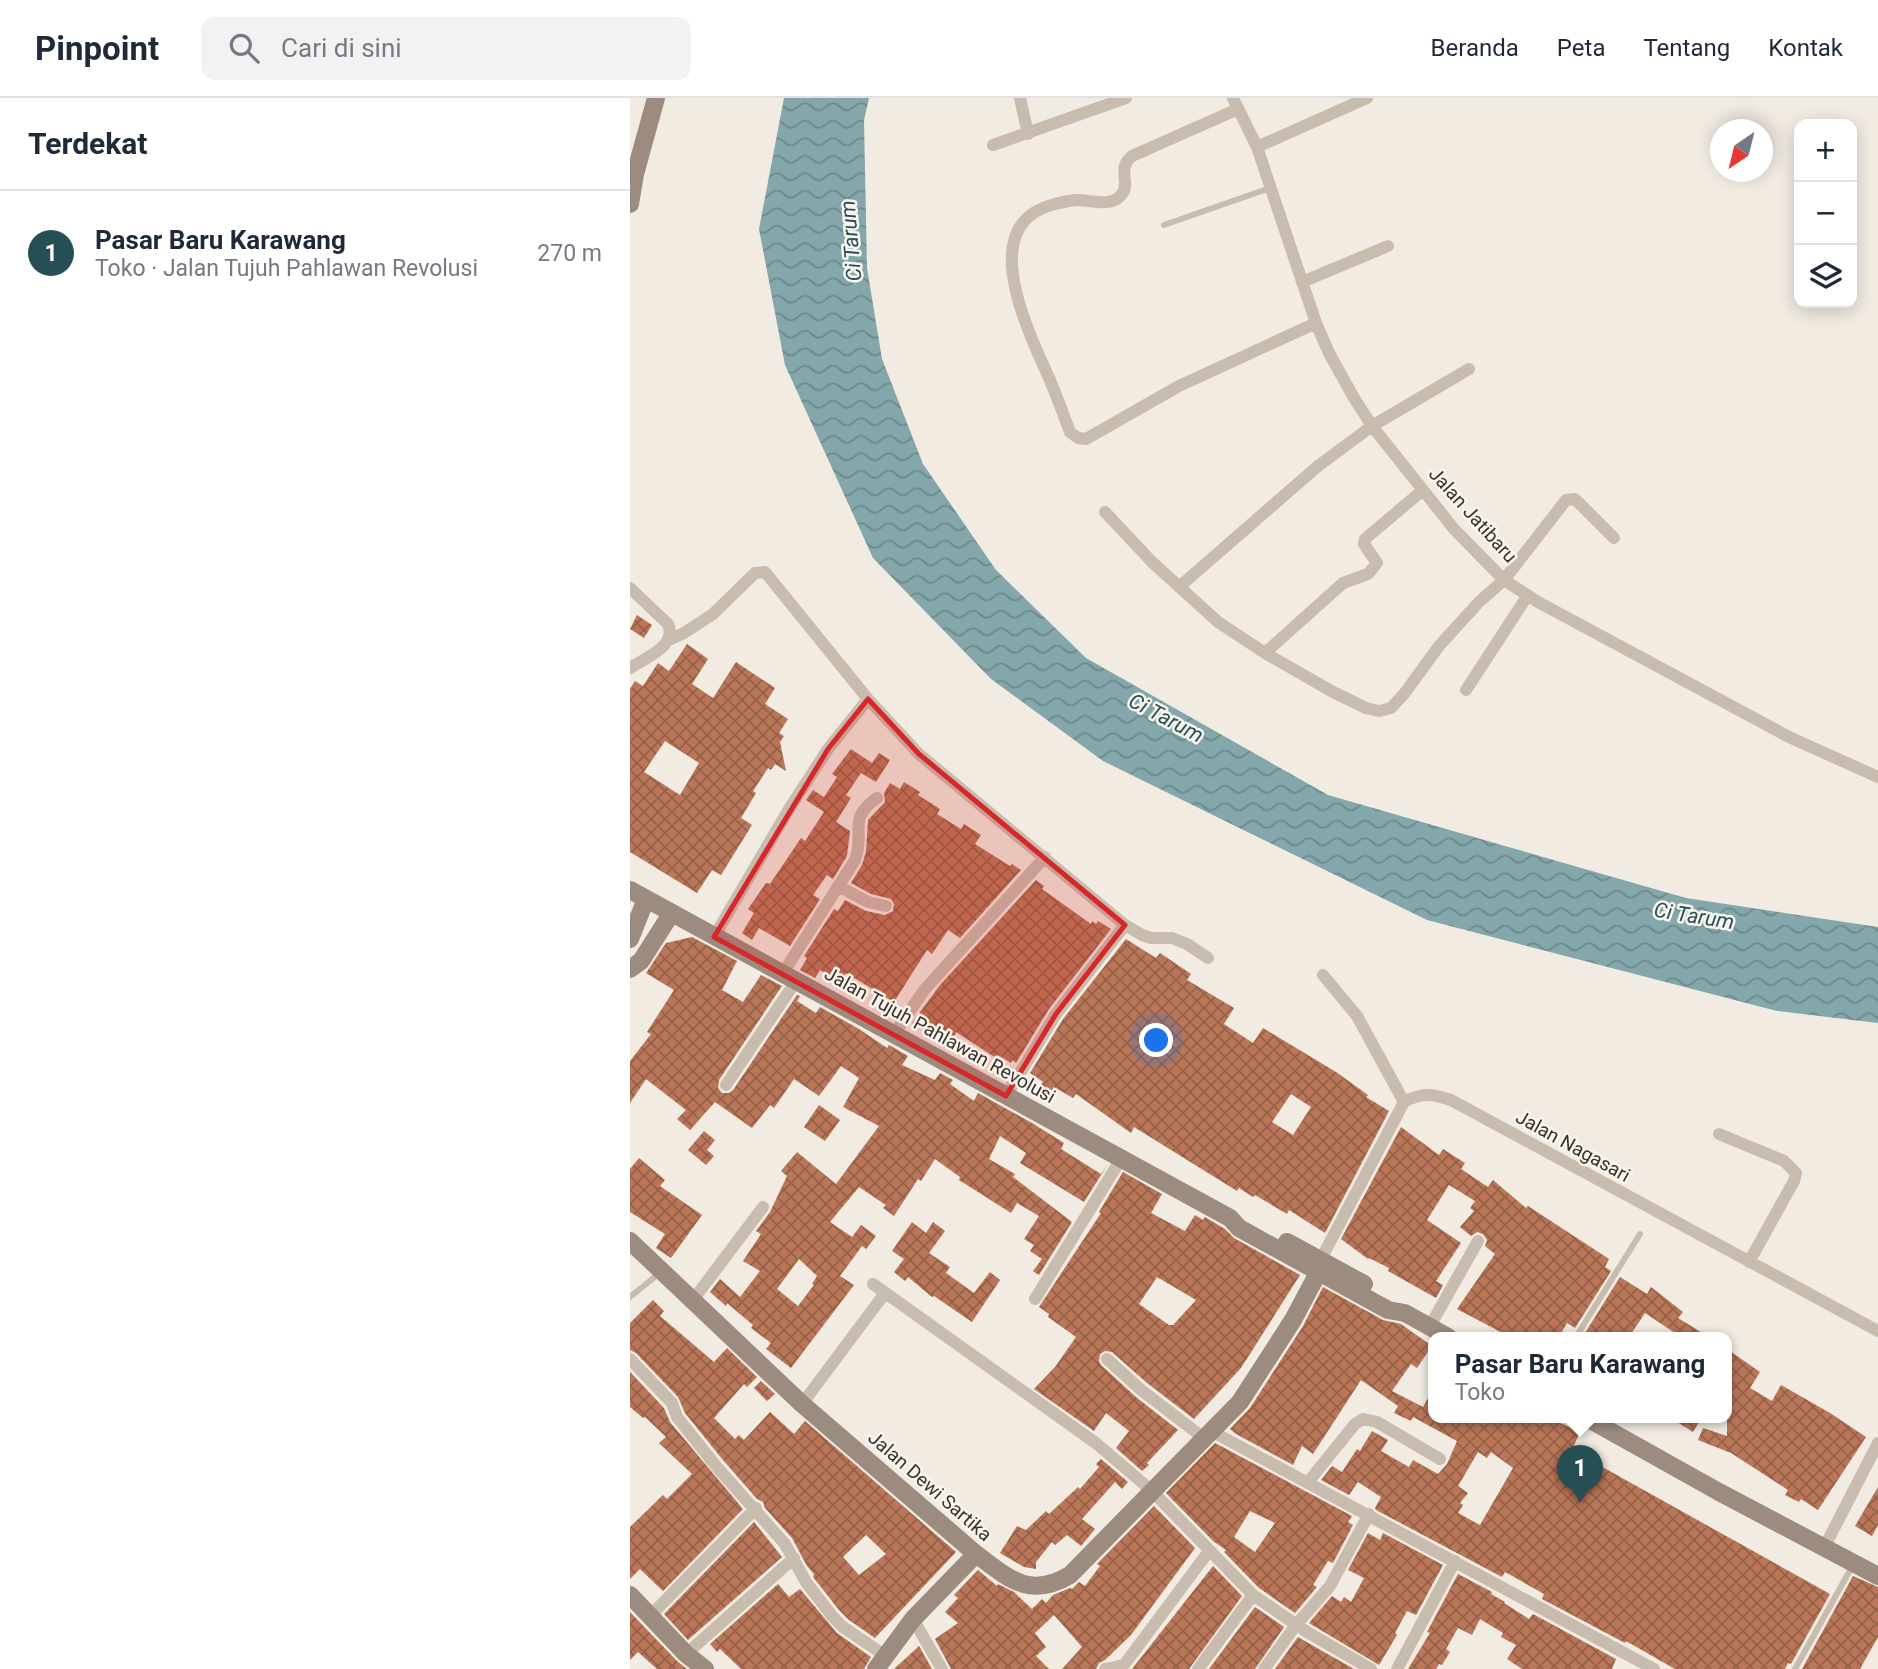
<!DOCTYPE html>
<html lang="id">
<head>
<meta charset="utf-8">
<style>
  :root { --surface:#fff; --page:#f2f2f3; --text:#1f2937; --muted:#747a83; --line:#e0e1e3; --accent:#264f55 }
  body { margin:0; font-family:Roboto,sans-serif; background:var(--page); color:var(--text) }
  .controls { position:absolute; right:21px; top:21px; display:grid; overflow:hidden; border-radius:14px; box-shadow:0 4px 18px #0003 }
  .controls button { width:63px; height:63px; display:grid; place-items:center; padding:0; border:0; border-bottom:2px solid var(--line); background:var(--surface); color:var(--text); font:35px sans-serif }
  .compass { position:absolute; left:1080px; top:21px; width:63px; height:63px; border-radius:50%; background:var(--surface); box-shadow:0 4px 18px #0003; rotate:215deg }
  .you { position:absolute; left:527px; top:943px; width:24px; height:24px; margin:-18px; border:5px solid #fff; border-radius:50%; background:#1a73e8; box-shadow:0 0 0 10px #1a73e833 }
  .badge { display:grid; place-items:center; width:46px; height:46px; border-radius:50%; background:var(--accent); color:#fff; font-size:23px; font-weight:700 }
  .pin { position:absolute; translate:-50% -58px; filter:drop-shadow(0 2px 4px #0008) }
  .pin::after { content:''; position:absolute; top:37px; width:24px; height:21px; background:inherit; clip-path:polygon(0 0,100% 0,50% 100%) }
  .popup { position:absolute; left:798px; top:1234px; width:304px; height:91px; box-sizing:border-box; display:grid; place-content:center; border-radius:14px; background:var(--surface); filter:drop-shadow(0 2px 5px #0005); font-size:23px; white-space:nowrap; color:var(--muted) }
  .popup b { font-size:26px; color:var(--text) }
  .popup::after { content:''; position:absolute; left:50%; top:100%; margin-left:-14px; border:14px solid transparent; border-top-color:var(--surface) }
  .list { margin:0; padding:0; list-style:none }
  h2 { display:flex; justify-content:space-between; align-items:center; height:91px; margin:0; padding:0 28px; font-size:30px }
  h2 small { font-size:23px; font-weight:400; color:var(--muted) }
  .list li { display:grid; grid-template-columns:46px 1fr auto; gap:21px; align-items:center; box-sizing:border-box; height:126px; padding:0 28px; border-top:2px solid var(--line) }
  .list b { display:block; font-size:26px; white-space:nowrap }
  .list p { margin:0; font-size:23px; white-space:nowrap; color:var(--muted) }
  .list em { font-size:23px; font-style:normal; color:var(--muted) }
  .icon { flex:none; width:38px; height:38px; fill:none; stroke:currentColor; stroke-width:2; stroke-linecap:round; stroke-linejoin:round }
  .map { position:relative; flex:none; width:1248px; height:1571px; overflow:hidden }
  header { display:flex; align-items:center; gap:42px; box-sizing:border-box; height:98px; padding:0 35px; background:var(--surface); border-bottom:2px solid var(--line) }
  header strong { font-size:33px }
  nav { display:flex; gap:38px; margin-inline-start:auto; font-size:24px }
  .search { width:490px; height:63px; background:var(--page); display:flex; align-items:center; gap:18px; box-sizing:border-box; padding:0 24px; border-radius:14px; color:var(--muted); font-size:26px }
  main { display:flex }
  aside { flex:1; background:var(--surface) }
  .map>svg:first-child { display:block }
  .water { fill:url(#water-waves) }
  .building { fill:url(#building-cross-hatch); fill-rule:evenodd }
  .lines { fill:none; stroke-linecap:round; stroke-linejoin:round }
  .lane { stroke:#c8bcaf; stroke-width:6 }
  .street { stroke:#c8bcaf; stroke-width:12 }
  .secondary { stroke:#9c8c80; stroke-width:18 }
  .marked { fill:#d62828; fill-opacity:0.2; stroke:#d62828; stroke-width:5; stroke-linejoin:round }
  .labels { text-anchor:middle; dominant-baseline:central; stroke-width:5; stroke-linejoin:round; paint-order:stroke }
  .street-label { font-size:19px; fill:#38312c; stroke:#f9f5ee }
  .water-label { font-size:21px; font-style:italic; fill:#264f55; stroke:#f9f5ee }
</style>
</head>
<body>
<header>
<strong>Pinpoint</strong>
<div class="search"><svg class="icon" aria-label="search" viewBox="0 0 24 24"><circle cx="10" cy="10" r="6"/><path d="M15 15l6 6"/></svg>Cari di sini</div>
<nav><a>Beranda</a><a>Peta</a><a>Tentang</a><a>Kontak</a></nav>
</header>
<main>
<aside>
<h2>Terdekat<small></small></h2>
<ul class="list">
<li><span class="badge">1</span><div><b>Pasar Baru Karawang</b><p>Toko · Jalan Tujuh Pahlawan Revolusi</p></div><em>270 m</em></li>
</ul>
</aside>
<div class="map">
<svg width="1248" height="1571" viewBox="0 0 1248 1571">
  <defs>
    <pattern id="water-waves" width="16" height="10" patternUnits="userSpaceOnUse" patternTransform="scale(1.75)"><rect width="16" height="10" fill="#84a7ab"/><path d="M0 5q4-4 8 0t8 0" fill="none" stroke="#6d898b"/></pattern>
    <pattern id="building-cross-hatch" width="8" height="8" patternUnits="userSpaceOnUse" patternTransform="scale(1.75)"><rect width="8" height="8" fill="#b97658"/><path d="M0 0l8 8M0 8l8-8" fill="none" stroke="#976149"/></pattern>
  </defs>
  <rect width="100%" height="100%" fill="#f1ebe2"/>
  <path class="water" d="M154,0H239L234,22L237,170L252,261L293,366L366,472L456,560L698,697L1056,800L1248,829V925L1147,913L797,822L473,663L361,581L243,460L155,267L129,131Z"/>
  <path class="building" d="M7,517L22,527L14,540L0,531Z
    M57,546L78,561L62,586L83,600L106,564L145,590L135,606L158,621L149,635L154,638L150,644L156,673L145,666L141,672L138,670L123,693L126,695L111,720L122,727L91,777L82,772L67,795L0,754V591L5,583L13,588L28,565L39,573ZM35,643L69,665L50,697L14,674Z
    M221,651L242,665L249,655L260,662L246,684L231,675L216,697L221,700L206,724L220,733L217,758L203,781L197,777L183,797L190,801L160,848L129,830L122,842L112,835L124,815L118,811L136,785L140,786L171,740L175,743L194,714L176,702L183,692L194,699L207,679L202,676Z
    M274,684L290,694L288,697L310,711L307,716L331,731L334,726L351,737L345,746L380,768L382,766L391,772L330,840L318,832L302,856L297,852L264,904L216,875L210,884L190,872L185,880L170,872L177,860L174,858L204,811L208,813L215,802L236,813L255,817L263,813L264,806L261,801L241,796L221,785L232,767L236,754L238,722L255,704L254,695L260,685L270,691Z
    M406,782L414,788L412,791L461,826L462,823L466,826L468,823L481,831L419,911L386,965L382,962L381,965L368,957L366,960L326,934L324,939L309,929L303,938L282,925L310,887Z
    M62,839L107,863L92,892L113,904L131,877L152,888L89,982L88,990L92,995H99L103,992L167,897L170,898L167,903L186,915L190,909L229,931L257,950L259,947L278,958L272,967L305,982L310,975L323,982L320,986L344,1003L348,995L402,1025L434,1045L431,1051L471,1076L478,1066L454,1104L390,1065L396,1055L370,1038L359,1061L385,1076L383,1079L442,1124L409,1177L403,1173L412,1161L400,1153L404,1147L394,1141L409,1118L387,1105L381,1115L329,1082L330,1079L305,1061L291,1083L288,1081L264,1118L253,1110L256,1107L229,1089L200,1124L222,1139L231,1127L246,1138L236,1151L232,1148L210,1178L224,1187L161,1270L136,1251L141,1245L121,1230L123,1227L97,1205L96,1208L80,1194L90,1181L110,1199L130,1173L113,1163L131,1136L126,1133L140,1114L157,1078L151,1073L167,1054L206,1086L249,1028L213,1009L229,980L211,968L189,998L164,981L144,1010L140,1007L122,1030L85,1004L60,1032L47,1021L56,1012L16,981L0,1005V963L21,936L17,934L44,892L16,875L36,845ZM169,1161L187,1178L182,1186L184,1187L168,1208L147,1191Z
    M496,841L526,860L530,855L561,876L557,882L604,910L594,926L623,945L633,930L706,974L738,997L736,999L759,1013L695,1135L659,1112L657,1116L625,1097L623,1099L609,1090L607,1093L504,1029L501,1035L446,996L443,1000L424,989L415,1002L405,996L413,984L400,975L433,921ZM661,996L681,1009L663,1037L642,1024Z
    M189,1007L210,1022L195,1043L174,1029Z
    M771,1029L809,1057L813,1051L835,1065L831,1071L858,1089L863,1082L896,1110L898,1108L979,1161L975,1169L981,1173L945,1230L937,1225L929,1239H880L827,1211L865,1156L855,1148L857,1142L853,1136L847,1134L841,1138L830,1129L844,1113L840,1110L845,1103L819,1087L797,1122L831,1145L806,1183L813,1187L806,1200L758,1173L759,1170L739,1160L738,1161L711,1141Z
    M74,1033L85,1042L77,1052L84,1058L76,1067L58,1052Z
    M9,1060L35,1082L30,1088L72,1117L41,1160L26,1150L35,1136L0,1114V1071Z
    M493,1074L532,1096L521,1115L555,1133L565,1117L573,1122L575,1119L595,1131L604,1140L670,1177L611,1270L564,1321L517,1285L482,1254L475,1253L470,1256L469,1263L471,1267L506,1299L548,1332L517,1365L519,1367L512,1373L486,1350L499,1333L476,1315L464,1333L404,1291L425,1269L446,1239L418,1219L419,1216L409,1209L471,1115L469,1114ZM527,1179L566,1202L543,1227H539L509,1206Z
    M282,1124L296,1135L303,1124L315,1133L299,1155L320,1169L316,1175L344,1195L360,1174L370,1182L342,1224L304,1198L302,1199L278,1179L275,1183L264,1174L274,1161L262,1153Z
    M990,1179L1017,1196L1021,1189L1053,1214L1048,1220L1079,1239H1043L1045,1235L1015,1215L999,1239H960L955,1235Z
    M693,1189L753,1222L771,1226L802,1248L787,1270L781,1266L762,1293L793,1309L803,1291V1319H917L950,1334L942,1352L1200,1496L1161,1566L1158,1565L1155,1571H1045L996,1543L995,1545L912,1501L914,1496L875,1474L872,1479L746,1412L745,1410L751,1399L728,1384L719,1397L691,1382L702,1368L712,1374L727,1351L730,1353L742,1333L758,1342L751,1353L779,1369L783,1362L808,1376L817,1366L827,1343L783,1319L781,1323L764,1315L768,1308L731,1282L683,1356L672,1348L663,1367L606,1336L600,1331L620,1310L673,1228ZM848,1354L857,1360L861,1354L883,1370L850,1427L828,1415L833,1407L830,1405L838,1395L828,1388Z
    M23,1202L34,1213L30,1218L84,1264L97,1250L127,1279L117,1289L114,1286L84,1320L105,1341L109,1337L114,1342L140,1314L164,1336L175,1323L326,1454L245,1540L219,1522L209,1512L183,1479L184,1476L177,1468L162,1440L135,1410L133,1404L127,1401L93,1362L55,1315L48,1299L6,1255L0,1252V1225ZM236,1437L256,1456L229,1477L213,1459Z
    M1097,1251L1130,1274L1120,1290L1142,1303L1151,1287L1200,1315L1236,1339L1188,1412L1171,1401L1169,1404L1155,1397L1158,1392L1101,1355L1068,1342L1073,1330L1097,1338Z
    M0,1274L34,1310L40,1324L113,1411L33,1493L10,1471L0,1481V1429L33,1397L37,1401L62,1376L29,1345L36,1339L15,1319L13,1320L0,1309Z
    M131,1283L145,1296L137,1303L124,1290Z
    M1039,1319H1072L1063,1334Z
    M585,1345L722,1418L718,1424L723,1427L703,1465L698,1463L683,1487L687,1489L665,1515L629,1490L594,1454L596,1452L583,1443L536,1395ZM620,1413L645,1425L625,1454L604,1439Z
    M471,1361L498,1384L492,1391L485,1384L452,1421L465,1431L451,1448L437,1437L425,1447L422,1444L406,1464V1471L394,1469L370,1455L387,1428L396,1432L416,1413L419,1416L448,1389L450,1391L469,1369L466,1366Z
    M1248,1389V1427L1242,1438L1225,1428Z
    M524,1408L565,1450L501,1537L475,1562L469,1565L466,1571H432L452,1549L424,1517L405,1535L416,1549L406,1558L419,1571H321L305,1541L328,1525L315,1514L328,1500L324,1497L348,1472L367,1488L368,1486L384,1494L402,1511L412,1501L416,1505L423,1497L440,1490L442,1491L449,1484L455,1488L470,1468L467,1466Z
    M124,1424L152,1459L58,1542L34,1516Z
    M738,1435L750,1442L753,1435L813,1467L786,1517L777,1513L765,1535L767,1537L749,1567L679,1525L702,1498L711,1504L714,1499L721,1504L734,1480L718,1472Z
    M583,1468L612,1498L559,1571H502Z
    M828,1476L862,1494L861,1496L875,1504L874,1505L899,1521L903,1516L986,1561L982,1571H892L877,1561L886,1547L871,1539L873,1535L850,1521L842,1537L828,1530L816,1551L820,1554L812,1567L809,1566L806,1571H778L800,1535L797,1534Z
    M1223,1478L1248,1489V1539L1230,1571H1172Z
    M148,1486L159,1499L170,1491L207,1535L241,1559L234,1571H111L90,1551L87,1554L80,1546Z
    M625,1509L654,1529L625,1571H579Z
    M0,1514L48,1564L57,1571H27L8,1554L0,1562Z
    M668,1539L673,1542L724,1571H645Z
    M289,1548L302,1571H264Z"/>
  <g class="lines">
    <path class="lane" d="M534,127L640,90
      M0,1199L31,1174
      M946,1239L1010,1136
      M1165,1571L1223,1467"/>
    <path class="street" d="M390,0L398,36
      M603,0L627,49L686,225L699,255L724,300L742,328L824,431L874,482L908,504L1159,639L1248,679
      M608,11L502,58C486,71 501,85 492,96C482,110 460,102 446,102C439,103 432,104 425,106C344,126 398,232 419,280C427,298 433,316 440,334L448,340L456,341L549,288L686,225
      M363,47L496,0
      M627,49L737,0
      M672,184L758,148
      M475,414L522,464L588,524L635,555L703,594L736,610L749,613L761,610L774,596L809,548L849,504L874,482L936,402L945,401L984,440
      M549,489L688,368L742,328L839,271
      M0,490L38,526C48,548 15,560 0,570
      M41,541L54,535L83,516L125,475L135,474L238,601L289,656L495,827L512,837L521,840H542L557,846L578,860
      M635,555L713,485L738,476L747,465L734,446L735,441L793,392
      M836,592L898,497
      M208,788L238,804L256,808
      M84,839L159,711L198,651L238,601
      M153,875L225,762C236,733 216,721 247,700
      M693,877L727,918L774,1004
      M264,936L295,891L415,759
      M96,987L166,883
      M376,998L426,916L495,827
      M1089,1036L1154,1063L1166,1075L1164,1083L1119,1164
      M691,1161L774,1004C792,994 803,996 821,1002L1248,1233
      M243,1186L467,1346L521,1392L623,1497L677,1534L741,1571
      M405,1201L491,1061
      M63,1202L133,1109
      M800,1228L848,1143
      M0,1261L42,1305L47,1319L86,1368L155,1446L176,1484L202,1518L213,1529L254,1557
      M477,1261L511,1292L575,1341
      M172,1306L255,1195
      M583,1334L1024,1571
      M679,1383L725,1326L733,1321L747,1324L810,1361
      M1194,1450L1248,1345
      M21,1517L126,1410
      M283,1521L312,1571
      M56,1556L164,1460
      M475,1571L494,1567L579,1453
      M568,1571L623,1497
      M634,1571L666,1527L700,1488L739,1416
      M767,1571L825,1463"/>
    <path class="secondary" d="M0,106L5,76L26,0
      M0,792L600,1120L609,1130L758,1212L775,1215L818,1239
      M0,841L16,801
      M0,871L11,863L41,816
      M0,1143L172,1306L346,1456C379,1481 400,1501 440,1477L610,1304L663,1222L688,1175
      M657,1144L734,1186
      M955,1319L1089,1394L1248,1478
      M0,1497L56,1556L75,1571
      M246,1571L283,1521L346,1456"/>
  </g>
  <path class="marked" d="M238,601L289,656L495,827L426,916L376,998L84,839L198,651Z"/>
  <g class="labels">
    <g class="street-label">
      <text transform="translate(843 417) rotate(48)">Jalan Jatibaru</text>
      <text transform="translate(310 937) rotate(29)">Jalan Tujuh Pahlawan Revolusi</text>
      <text transform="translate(943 1048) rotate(29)">Jalan Nagasari</text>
      <text transform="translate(300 1388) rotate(41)">Jalan Dewi Sartika</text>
    </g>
    <g class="water-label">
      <text transform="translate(221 143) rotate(-95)">Ci Tarum</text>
      <text transform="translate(536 620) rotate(28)">Ci Tarum</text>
      <text transform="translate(1064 818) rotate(9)">Ci Tarum</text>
    </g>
  </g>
</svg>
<div class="controls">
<button>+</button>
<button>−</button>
<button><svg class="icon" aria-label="layers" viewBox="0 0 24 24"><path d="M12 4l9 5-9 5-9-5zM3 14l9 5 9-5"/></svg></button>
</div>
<svg class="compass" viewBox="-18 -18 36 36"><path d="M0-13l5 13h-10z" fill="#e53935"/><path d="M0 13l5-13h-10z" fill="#747a83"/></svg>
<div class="you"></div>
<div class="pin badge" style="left:950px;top:1405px">1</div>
<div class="popup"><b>Pasar Baru Karawang</b>Toko</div>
</div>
</main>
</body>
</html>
